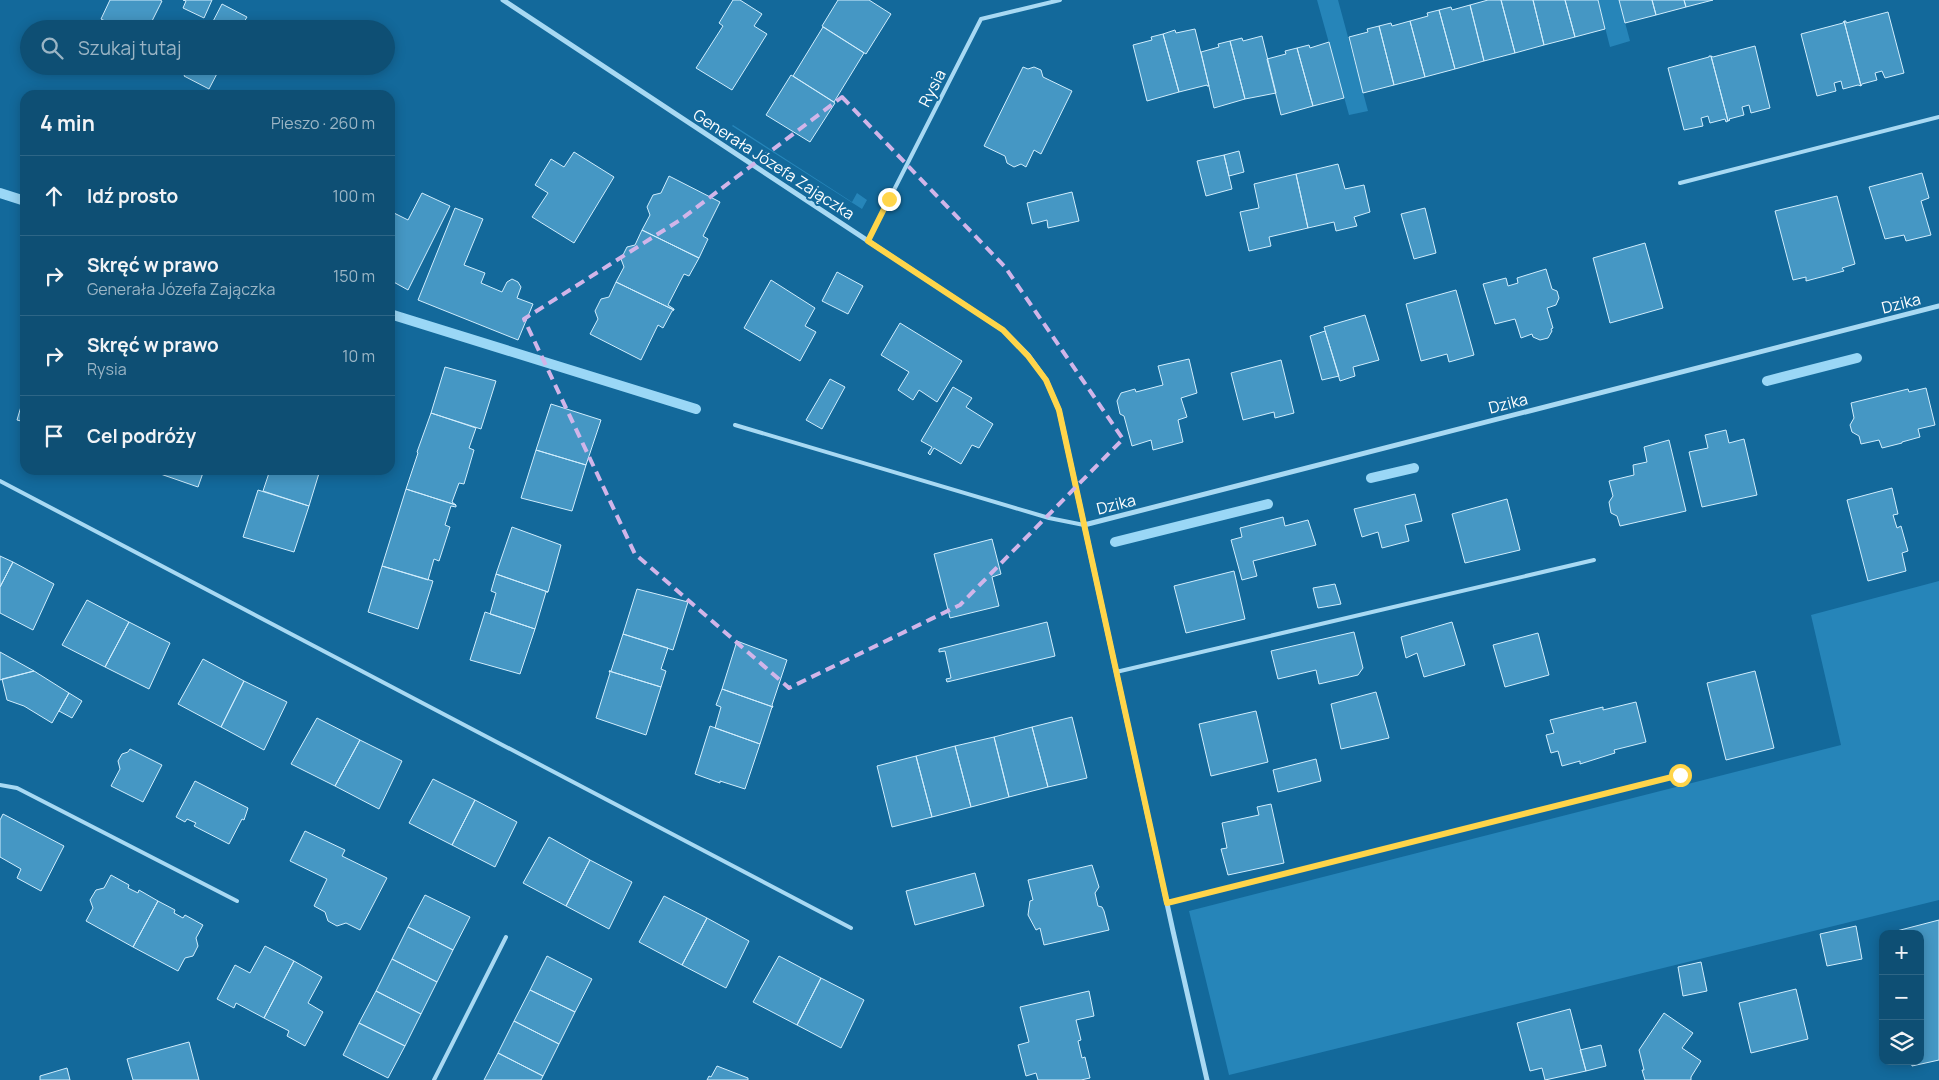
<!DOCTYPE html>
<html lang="pl">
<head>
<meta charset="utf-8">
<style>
  :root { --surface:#0e4f74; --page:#175679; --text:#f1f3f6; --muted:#9bb5c5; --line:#2e6686 }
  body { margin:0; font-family:Manrope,sans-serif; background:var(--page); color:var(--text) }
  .controls { position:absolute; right:15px; bottom:15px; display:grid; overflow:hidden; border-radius:10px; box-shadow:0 2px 12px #0003 }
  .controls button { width:45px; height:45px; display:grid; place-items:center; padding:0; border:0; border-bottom:1px solid var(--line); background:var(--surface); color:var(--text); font:25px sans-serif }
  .stop { position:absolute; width:15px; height:15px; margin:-11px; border:4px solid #ffd54a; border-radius:50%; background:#fff }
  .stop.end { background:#ffd54a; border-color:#fff; box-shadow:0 1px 5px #0008 }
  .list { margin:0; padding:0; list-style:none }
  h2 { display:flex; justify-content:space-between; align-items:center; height:65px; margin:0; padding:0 20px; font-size:21px }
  h2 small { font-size:16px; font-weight:400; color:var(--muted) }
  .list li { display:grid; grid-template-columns:32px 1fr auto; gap:15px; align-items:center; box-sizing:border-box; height:80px; padding:0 20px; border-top:1px solid var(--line) }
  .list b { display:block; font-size:19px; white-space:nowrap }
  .list p { margin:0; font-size:16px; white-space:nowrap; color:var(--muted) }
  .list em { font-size:16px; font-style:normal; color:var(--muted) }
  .icon { flex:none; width:28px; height:28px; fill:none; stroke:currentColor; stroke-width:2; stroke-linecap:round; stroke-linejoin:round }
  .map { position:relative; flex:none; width:1939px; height:1080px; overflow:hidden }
  .search { position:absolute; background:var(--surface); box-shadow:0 2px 12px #0003; left:20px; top:20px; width:375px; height:55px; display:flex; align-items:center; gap:12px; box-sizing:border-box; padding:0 18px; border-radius:28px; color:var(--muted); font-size:19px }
  .panel { position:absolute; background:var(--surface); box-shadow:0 2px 12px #0003; left:20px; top:90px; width:375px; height:385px; border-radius:15px }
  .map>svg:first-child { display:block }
  .green { fill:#2685b9 }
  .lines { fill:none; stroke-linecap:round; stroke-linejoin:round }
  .stream { stroke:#9ad7f6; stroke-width:10 }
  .building { fill:#4597c4; stroke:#d0edfd }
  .lane { stroke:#a8d9f3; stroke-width:4 }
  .street { stroke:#a8d9f3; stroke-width:5 }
  .route { stroke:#ffd54a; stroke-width:6 }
  .marked { fill:none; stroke:#d1b5e9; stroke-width:4; stroke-dasharray:10 6; stroke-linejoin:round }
  .labels { text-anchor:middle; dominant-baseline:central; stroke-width:4; stroke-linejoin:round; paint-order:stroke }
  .street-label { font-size:16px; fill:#fff; stroke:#13699b }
</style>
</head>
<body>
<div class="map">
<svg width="1939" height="1080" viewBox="0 0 1939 1080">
  <rect width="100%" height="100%" fill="#13699b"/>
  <path class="green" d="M1317,0H1338L1368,111L1349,115Z
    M1598,0H1619L1630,41L1610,47Z
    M733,125L852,202L857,193L867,200L862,209L732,126Z
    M1939,581V900L1229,1075L1189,911L1841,745L1811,615Z"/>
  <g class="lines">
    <path class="stream" d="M0,193L25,201
      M390,314L696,409
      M1767,381L1857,358
      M1371,478L1414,468
      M1115,542L1268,504"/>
  </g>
  <path class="building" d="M110,0H160L162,1L148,29H121L101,19Z
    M183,0H212L204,18L183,8L186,1Z
    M733,0H740L762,14L754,26L767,34L732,90L696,68L723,26L719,23Z
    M838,0H869L891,14L866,54L822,26Z
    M1488,0H1501L1515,53L1484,61L1470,5Z
    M1501,0H1533L1544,45L1515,53Z
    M1533,0H1565L1575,37L1544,45Z
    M1565,0H1598L1605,29L1575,37Z
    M1619,0H1652L1656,15L1625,23Z
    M1652,0H1684L1686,7L1656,15Z
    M1684,0H1713L1686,7Z
    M222,4L247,17L240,29H209Z
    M1470,5L1484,61L1455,69L1439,10L1451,7L1452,10Z
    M1439,10L1455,69L1425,77L1410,21L1428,16L1427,13Z
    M1888,12L1904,73L1885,78L1882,71L1875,73L1877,80L1862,84L1861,86L1844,21H1846V23Z
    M1410,21L1425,77L1394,85L1379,26L1391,23L1392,26Z
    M1844,21L1861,86L1858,85L1843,89L1841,81L1834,83L1836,91L1817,96L1801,34L1843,23Z
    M1379,26L1394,85L1363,93L1349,37L1368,32L1367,29Z
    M823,27L864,53L834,102L793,76Z
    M1195,29L1209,86H1207V85L1179,92L1163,34L1175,30L1176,33Z
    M1163,34L1179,92L1147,101L1133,45L1152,40L1151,37Z
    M1262,36L1276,93L1245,99L1230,41L1242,38L1243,41Z
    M1230,41L1245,99L1214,108L1201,52L1219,47L1218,44Z
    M1329,42L1344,98L1313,106L1297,48L1309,45L1310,48Z
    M1755,46L1770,108L1751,113L1749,105L1742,107L1744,115L1729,119L1730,120L1728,121L1711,56L1713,57Z
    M1297,48L1313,106L1281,115L1267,59L1286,54L1285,51Z
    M1709,56H1711L1728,121L1726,122L1725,119L1710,123L1708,116L1701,118L1703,126L1684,130L1668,68L1709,57Z
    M189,66H221L209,89L184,76Z
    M1023,67L1028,69L1034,67L1041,70L1043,77L1072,91L1041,154L1034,150L1026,167L1021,164L1014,167L1007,163L1005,156L984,146Z
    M791,75L835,103L810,142L766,115Z
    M1239,151L1244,172L1229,176L1224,155Z
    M574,152L614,177L574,243L532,217L548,193L535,185L551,159L564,167Z
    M1224,155L1232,189L1206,196L1197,161Z
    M1338,164L1345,189L1364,185L1370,212L1354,217L1357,226L1336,231L1334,222L1308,228L1296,174Z
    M1922,173L1929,198L1921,201L1931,235L1906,241L1904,235L1885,239L1869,187Z
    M1296,174L1308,228L1269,237L1271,246L1249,251L1240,212L1259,208L1254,184Z
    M669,176L720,202L703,236L708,239L699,258L642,230L650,215L647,207L653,195L661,193Z
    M1072,192L1079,221L1048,228L1047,220L1032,224L1027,203Z
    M422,193L450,206L408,290L390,280V211L408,220Z
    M1837,196L1855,264L1842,268L1844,271L1806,281V277L1793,280L1775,211Z
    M455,208L483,219L464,265L485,273L481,283L502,292L507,282L512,279L518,282L521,287L517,298L533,304L518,340L418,300Z
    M1425,208L1436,253L1414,259L1401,214Z
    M642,230L699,258L689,276L684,274L668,305L674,309V310L616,282L624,267L621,259L627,247L635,245Z
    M1645,243L1663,308L1610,323L1593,258Z
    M1546,269L1552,289L1557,291L1559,298L1556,305L1547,308L1553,328L1551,329L1552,331L1548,338L1540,340L1533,337L1532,334L1521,338L1515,319L1495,324L1483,284L1506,278L1508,286L1518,283L1517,278Z
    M837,272L863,286L848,314L822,301Z
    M771,280L815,308L805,326L816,332L800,361L744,328Z
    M616,282L674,310L672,311L663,328L658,325L641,360L590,334L598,319L595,311L601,299L609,297Z
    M1456,290L1474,355L1449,362L1447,354L1421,361L1406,304Z
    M1365,315L1379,360L1353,367L1355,376L1340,381L1324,327Z
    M900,323L962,361L937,402L919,390L913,400L898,390L909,372L881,355Z
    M1325,331L1339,376L1322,380L1310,336Z
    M1189,359L1197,393L1181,398L1187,417L1178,420L1183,442L1153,450L1151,440L1132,446L1124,416L1120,414L1117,401L1121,393L1135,389L1136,392L1163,385L1158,366Z
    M1281,360L1294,413L1275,418L1274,412L1243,420L1231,373Z
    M445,367L496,381L481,429L431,413Z
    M830,379L845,387L822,429L806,420Z
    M953,387L972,398L966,407L993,424L979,448L972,445L961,464L934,448L930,455L928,453L932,447L921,441Z
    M1926,388L1935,425L1918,429L1920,437L1902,442V443L1882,448L1879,440L1861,444L1859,436L1852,432L1850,425L1854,418L1851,403L1908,389L1909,392Z
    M25,393V422L17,420Z
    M551,404L601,420L586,465L536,450Z
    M431,413L476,428L469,448L474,450L464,484L459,483L452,502L456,505L406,489L418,453L417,452Z
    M1726,430L1729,443L1744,439L1757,495L1702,507L1689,452L1708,448L1705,435Z
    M1669,440L1686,511L1620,526L1617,516L1611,513L1609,502L1613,496L1609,481L1634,475L1633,465L1647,462L1644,447Z
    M536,450L586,465L572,511L521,498Z
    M149,470H204L198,487Z
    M268,470H320L309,506L263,491L270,470Z
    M1892,488L1898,514L1893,515L1897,528L1901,526L1908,551L1902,553L1906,571L1868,581L1847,500Z
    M406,489L456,505V507L451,506L445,525L450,527L439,561L434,559L428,580L382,566Z
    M258,490L309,506L294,552L243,537Z
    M1415,494L1422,521L1405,525L1409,541L1382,548L1378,532L1362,537L1354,509Z
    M1507,499L1520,550L1465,563L1452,514Z
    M1283,517L1285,526L1308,520L1316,545L1253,561L1257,576L1242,580L1231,540L1242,537L1240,528Z
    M512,527L561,545L548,592L496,574Z
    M992,539L1001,574L992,577L999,606L950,618L934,554Z
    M0,556L13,562L0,587Z
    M13,562L54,584L33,630L0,613V587Z
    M382,566L433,581L418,629L368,612Z
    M1234,571L1245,619L1186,633L1174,586Z
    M496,574L548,592H546L535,629L490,614L496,593L491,591Z
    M1335,584L1341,604L1318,608L1313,588Z
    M637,589L688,602L673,650L623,634Z
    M87,600L129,622L105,667L62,645Z
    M485,612L535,629L520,674L470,660Z
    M129,622L170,643L149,689L105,667Z
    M1047,622L1055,656L947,682L946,679L951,678L945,651L939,652V649Z
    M1452,622L1465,665L1424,677L1417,653L1406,658L1401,637Z
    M1354,632L1363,668L1358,675L1319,684L1316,670L1278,679L1271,651Z
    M1538,633L1549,675L1505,687L1493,645Z
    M623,634L668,648L661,669L666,671L661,687L609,671H611Z
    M737,641L787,660L772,705L773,707L722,689Z
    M0,652L34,671L0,680Z
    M203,659L244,681L221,727L178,704Z
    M34,671L69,693L52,723L24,706L7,700L2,679Z
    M609,671L661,687L646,735L596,718L610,673Z
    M1755,671L1774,748L1726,760L1707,683Z
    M244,681L287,702L264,750L221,727Z
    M722,689L773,707H772L760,744L715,728L721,707L716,705Z
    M1376,692L1389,738L1341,749L1331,704Z
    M69,693L82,701L72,718L59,711Z
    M1636,702L1646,742L1614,750L1615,753L1580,764V761L1562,766L1558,751L1551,753L1546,735L1554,733L1550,720L1603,707V710Z
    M1256,711L1268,762L1211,776L1199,724Z
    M1072,717L1087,778L1048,787L1032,727Z
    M317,718L360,740L335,786L291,764Z
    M710,726L760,744L745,789L720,781V783L695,774Z
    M1032,727L1048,787L1009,797L994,737Z
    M994,737L1009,797L971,807L955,746Z
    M360,740L402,761L379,809L335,786Z
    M955,746L971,807L932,817L916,756Z
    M130,749L162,765L143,802L111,786L120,769L118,761L122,754L128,752Z
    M916,756L932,817L892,827L877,766Z
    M1316,759L1321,781L1278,792L1273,770Z
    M433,779L475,800L452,845L409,823Z
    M195,781L248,808L244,820L242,819L229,844L194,826L196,823L187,819L185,822L176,817Z
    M475,800L517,822L495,867L452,845Z
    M1271,804L1284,863L1228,875L1221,849L1227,848L1222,823L1259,815L1257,807Z
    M3,814L64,846L41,891L17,878L21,869L0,857V820Z
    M305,831L345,850L342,856L387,878L360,930L346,923L337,926L328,921L325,912L314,906L327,879L290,861Z
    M549,837L590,860L566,906L523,883Z
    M590,860L632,882L609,929L566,906Z
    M1092,865L1099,887L1095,893L1098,906L1102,907L1104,911L1109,930L1044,945L1040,928L1036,930L1028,915L1030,901L1033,900L1028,880Z
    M975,873L984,906L915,925L906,891Z
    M111,875L129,885L128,888L138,893L139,890L158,901L133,947L86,921L93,908L90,900L96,890L104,888Z
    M425,895L470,917L453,950L408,927Z
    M664,896L707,918L682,965L639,942Z
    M158,901L175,910L174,913L183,918L185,915L203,925L196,938L198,946L193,956L185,958L178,971L133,947Z
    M707,918L749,941L726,988L682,965Z
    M1939,920V1060L1912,1066L1911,1061H1920V934H1885Z
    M1856,926L1862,959L1827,966L1820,934Z
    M408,927L453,950L437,982L392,959Z
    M265,946L294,961L264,1018L236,1003L234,1008L217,999L235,965L250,973Z
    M547,956L592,979L575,1012L530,990Z
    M779,956L821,978L797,1025L753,1002Z
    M392,959L437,982L421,1014L376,991Z
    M294,961L322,977L308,1003L323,1012L305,1046L287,1036L289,1031L264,1018Z
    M1701,962L1707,991L1683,996L1678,967Z
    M821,978L864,1000L841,1048L797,1025Z
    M1796,989L1808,1039L1751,1053L1739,1003Z
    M530,990L575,1012L559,1044L514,1021Z
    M376,991L421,1014L405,1046L359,1023Z
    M1089,991L1094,1016L1076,1020L1081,1040L1078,1041L1082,1058L1085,1057L1090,1078L1081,1080H1038L1036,1073L1026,1076L1018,1045L1029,1042L1020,1007Z
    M1570,1009L1586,1071L1545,1080L1542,1068L1530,1071L1517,1023Z
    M1664,1013L1693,1033L1682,1048L1701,1061L1691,1077V1080H1645L1642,1070H1644L1639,1050Z
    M514,1021L559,1044L543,1076L498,1053Z
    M359,1023L405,1046L388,1078L343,1055Z
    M189,1042L199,1080H133L127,1059Z
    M1601,1045L1606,1066L1586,1071L1580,1050Z
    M498,1053L543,1076L541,1080H484Z
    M717,1066L748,1078V1080H707L709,1076L711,1077Z
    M67,1068L70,1080H40V1076Z"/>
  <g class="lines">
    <path class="lane" d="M1680,183L1939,117
      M868,241L981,19L1060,0
      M735,425L1049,518L1084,525
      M0,481L851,928
      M1116,672L1594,560
      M0,785L17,788L237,901
      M1167,903L1680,775
      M434,1080L506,937"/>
    <path class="street" d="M503,0L1003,330L1028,355L1046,380L1059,410L1173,931L1207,1080
      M1084,525L1939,306"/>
  </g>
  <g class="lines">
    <path class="route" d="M889,199L868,241L1003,330L1028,356L1046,380L1059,410L1167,903L1680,775"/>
  </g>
  <path class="marked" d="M842,97L1005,267L1123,439L960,605L789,688L635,554L524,319L680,220Z"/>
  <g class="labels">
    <g class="street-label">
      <text transform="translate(932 88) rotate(-63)">Rysia</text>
      <text transform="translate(774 164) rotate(33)">Generała Józefa Zajączka</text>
      <text transform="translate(1901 303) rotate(-14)">Dzika</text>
      <text transform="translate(1508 403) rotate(-14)">Dzika</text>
      <text transform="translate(1116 504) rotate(-14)">Dzika</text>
    </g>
  </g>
</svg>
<div class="controls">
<button>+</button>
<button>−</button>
<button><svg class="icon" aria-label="layers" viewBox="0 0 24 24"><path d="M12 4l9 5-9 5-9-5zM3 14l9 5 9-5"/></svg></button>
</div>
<div class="stop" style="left:1680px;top:775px"></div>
<div class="stop end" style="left:889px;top:199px"></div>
<div class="search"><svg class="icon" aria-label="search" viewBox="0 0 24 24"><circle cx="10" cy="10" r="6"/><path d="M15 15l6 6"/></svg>Szukaj tutaj</div>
<section class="panel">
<h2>4 min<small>Pieszo · 260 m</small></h2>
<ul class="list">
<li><svg class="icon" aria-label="ahead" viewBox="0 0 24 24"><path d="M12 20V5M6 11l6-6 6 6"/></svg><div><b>Idź prosto</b></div><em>100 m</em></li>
<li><svg class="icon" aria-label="right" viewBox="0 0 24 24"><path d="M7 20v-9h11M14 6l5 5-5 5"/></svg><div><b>Skręć w prawo</b><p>Generała Józefa Zajączka</p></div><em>150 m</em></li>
<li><svg class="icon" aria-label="right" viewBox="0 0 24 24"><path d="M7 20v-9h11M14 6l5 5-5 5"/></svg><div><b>Skręć w prawo</b><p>Rysia</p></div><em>10 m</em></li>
<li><svg class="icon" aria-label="arrive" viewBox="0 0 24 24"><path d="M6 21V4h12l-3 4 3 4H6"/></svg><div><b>Cel podróży</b></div></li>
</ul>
</section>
</div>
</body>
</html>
